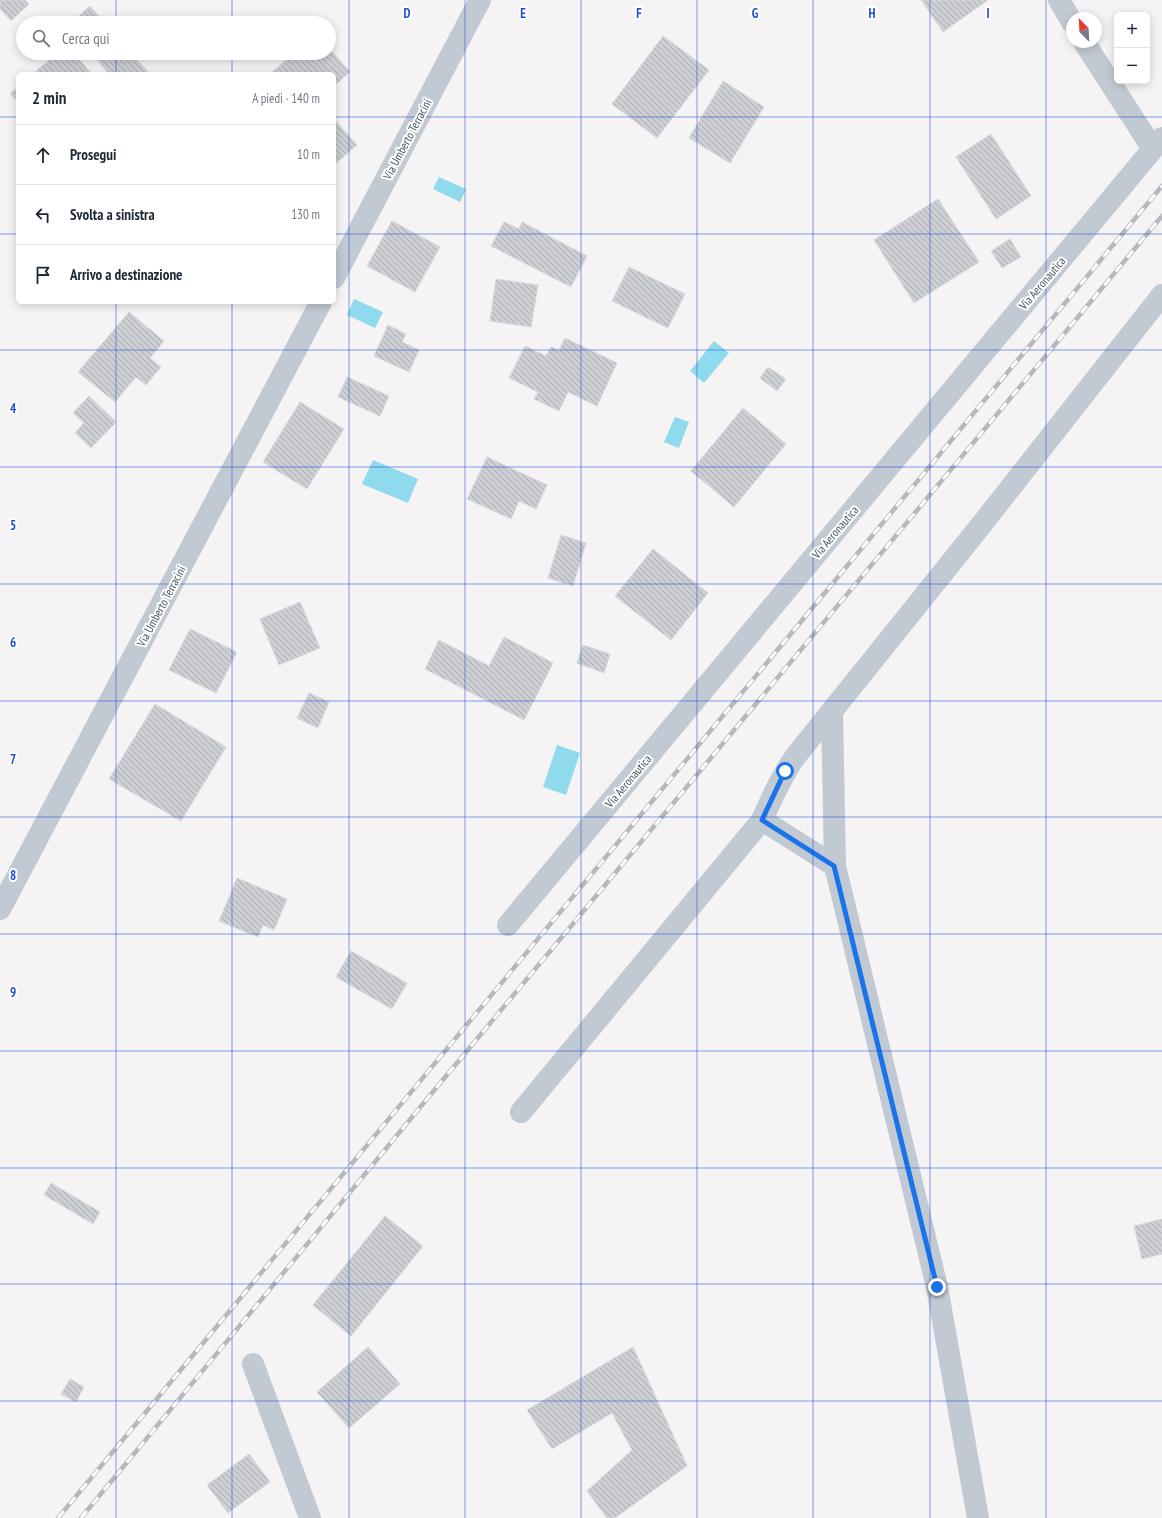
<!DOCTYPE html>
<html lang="it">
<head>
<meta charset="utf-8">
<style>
  :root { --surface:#fff; --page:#f2f2f3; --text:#1f2937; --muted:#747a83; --line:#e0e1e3 }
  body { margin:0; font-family:"PT Sans Narrow",sans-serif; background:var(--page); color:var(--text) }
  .controls { position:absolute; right:12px; top:12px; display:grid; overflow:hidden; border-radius:6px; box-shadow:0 2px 10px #0003 }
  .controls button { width:36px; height:36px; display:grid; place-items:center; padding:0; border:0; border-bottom:1px solid var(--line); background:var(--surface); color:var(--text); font:20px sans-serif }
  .compass { position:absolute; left:1066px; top:12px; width:36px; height:36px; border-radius:50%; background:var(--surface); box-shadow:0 2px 10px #0003; rotate:336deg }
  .stop { position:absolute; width:12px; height:12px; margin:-9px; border:3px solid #1a73e8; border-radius:50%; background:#fff }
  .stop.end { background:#1a73e8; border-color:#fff; box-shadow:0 1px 4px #0008 }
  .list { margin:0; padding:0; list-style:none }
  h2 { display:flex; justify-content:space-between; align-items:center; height:52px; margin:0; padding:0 16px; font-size:17px }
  h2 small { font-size:13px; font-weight:400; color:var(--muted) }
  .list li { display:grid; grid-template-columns:26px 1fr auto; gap:12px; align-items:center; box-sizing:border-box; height:60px; padding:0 16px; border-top:1px solid var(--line) }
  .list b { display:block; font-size:15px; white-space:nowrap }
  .list em { font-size:13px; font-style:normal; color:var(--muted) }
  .icon { flex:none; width:22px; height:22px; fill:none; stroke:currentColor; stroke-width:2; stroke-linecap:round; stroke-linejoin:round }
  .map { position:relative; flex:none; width:1162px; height:1518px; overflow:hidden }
  .search { position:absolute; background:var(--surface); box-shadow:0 2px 10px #0003; left:16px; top:16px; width:320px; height:44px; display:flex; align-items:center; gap:10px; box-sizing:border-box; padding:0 14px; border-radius:22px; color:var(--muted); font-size:15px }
  .panel { position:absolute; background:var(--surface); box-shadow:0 2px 10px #0003; left:16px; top:72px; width:320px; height:232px; border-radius:6px }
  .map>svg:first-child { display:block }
  .water { fill:#90daee }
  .building { fill:url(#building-back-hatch); stroke:#d7d9de }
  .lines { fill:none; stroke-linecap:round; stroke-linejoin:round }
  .minor { stroke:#c1cad2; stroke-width:22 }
  .rail-casing { stroke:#b5b8bd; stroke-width:4.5 }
  .rail { stroke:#fff; stroke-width:3; stroke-dasharray:9; stroke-linecap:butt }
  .route { stroke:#1a73e8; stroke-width:5 }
  .grid { fill:none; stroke:#1d4ed8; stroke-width:1; stroke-opacity:0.55 }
  .labels { text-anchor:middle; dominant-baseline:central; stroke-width:4; stroke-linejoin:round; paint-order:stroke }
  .street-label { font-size:12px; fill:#4a5661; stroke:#fff }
  .grid-label { font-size:13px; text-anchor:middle; font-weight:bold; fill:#1d4ed8; stroke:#fff; stroke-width:4; stroke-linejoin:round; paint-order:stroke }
</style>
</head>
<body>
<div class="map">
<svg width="1162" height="1518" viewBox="0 0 1162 1518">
  <defs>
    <pattern id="building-back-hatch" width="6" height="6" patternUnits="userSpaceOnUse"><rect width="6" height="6" fill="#cdcfd5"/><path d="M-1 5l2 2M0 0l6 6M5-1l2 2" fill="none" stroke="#a8abb0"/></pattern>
  </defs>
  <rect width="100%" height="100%" fill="#f5f3f3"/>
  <path class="water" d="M439,177L466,189L460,202L433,189Z
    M354,299L383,312L375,328L347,315Z
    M714,341L729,353L704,383L690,371Z
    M675,417L689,422L679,448L664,442Z
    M373,460L418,479L408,503L362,484Z
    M557,745L580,753L566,795L543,787Z"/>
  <path class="building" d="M0,0H25L29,4L11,21L0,9Z
    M921,0H988L943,32Z
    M90,6L105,23H71Z
    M663,36L709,70L657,138L612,104Z
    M329,48L350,72L334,86V74H270L294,53H329Z
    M57,53H73L92,74H33Z
    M91,53H131L150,74H109Z
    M723,81L764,107L730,163L689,138Z
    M18,87V102L10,94Z
    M334,119L357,145L334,165Z
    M991,134L1031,196L996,219L956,157Z
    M938,199L979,262L914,303L874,240Z
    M392,221L440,247L415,292L367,266Z
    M504,222L519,229L522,222L587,256L571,287L491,246Z
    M1010,239L1021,257L1002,268L991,251Z
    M629,267L685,294L668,328L612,301Z
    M496,279L538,285L531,327L490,321Z
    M129,312L164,341L150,358L161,367L146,385L136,377L115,402L78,372Z
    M388,325L406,334L402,342L419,350L409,372L374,356Z
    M565,338L617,363L597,406L568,392L559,411L534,399L538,392L509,378L525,346L546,356L551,347L559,350Z
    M768,367L786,379L777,391L760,378Z
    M347,377L389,396L380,416L338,397Z
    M89,396L116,422L91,448L75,433L84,423L73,413Z
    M300,402L344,429L307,489L263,462Z
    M743,408L786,444L734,507L691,471Z
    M487,457L547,485L536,509L519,501L511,519L467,499Z
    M561,535L586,543L573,586L548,578Z
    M653,549L708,593L671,640L615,596Z
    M300,602L320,648L279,665L260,619Z
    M190,629L237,652L216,693L169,670Z
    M504,637L553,663L524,720L425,669L439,640L489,666Z
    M583,645L610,654L604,673L577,663Z
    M309,693L329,702L318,728L297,718Z
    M155,704L226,747L181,821L109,779Z
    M237,878L287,899L274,930L263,925L258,937L219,921Z
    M351,951L407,983L392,1009L336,977Z
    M51,1183L100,1212L93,1224L44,1195Z
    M385,1216L423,1246L351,1336L313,1305Z
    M1162,1219V1254L1142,1259L1134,1226Z
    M368,1347L400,1384L349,1428L317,1392Z
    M633,1347L687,1466L615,1518H607L587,1491L632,1450L612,1413L552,1449L527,1410Z
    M70,1379L84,1387L76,1402L61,1394Z
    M249,1454L270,1482L228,1513L207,1485Z"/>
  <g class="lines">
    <path class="minor" d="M1059,0L1072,22
      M1084,42L1153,149
      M334,278L480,0
      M832,712L835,866L937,1287L978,1518
      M762,820L835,866
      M0,909L321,302
      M508,925L1162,138
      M521,1112L762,820C772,798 781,777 795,757L982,524L1162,295
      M253,1364L310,1518"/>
    <g class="rail-casing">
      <path id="rail" d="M58,1518L1162,186
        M81,1518L422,1105L1162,216"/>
    </g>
    <use href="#rail" class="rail"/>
  </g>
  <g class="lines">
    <path class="route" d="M785,771L762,820L834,866L937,1287"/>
  </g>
  <path class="grid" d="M116,0V23M232,0V23M349,0V1518M465,0V1518M581,0V1518M697,0V1518M813,0V1518M930,0V1518M1046,0V1518M116,53V74M232,53V74M0,117H18M334,117H1162M0,234H18M334,234H1162M116,302V1518M232,302V1518M0,350H1162M0,467H1162M0,584H1162M0,701H1162M0,817H1162M0,934H1162M0,1051H1162M0,1168H1162M0,1284H1162M0,1401H1162"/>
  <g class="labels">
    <g class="street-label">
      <text transform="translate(407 139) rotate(-62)">Via Umberto Terracini</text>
      <text transform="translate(1042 283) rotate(-50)">Via Aeronautica</text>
      <text transform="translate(835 532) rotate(-50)">Via Aeronautica</text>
      <text transform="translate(161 606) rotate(-62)">Via Umberto Terracini</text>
      <text transform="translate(628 781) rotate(-50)">Via Aeronautica</text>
    </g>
  </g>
  <g class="grid-label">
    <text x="407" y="18">D</text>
    <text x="523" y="18">E</text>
    <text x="639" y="18">F</text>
    <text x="755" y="18">G</text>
    <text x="872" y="18">H</text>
    <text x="988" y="18">I</text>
    <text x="13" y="413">4</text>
    <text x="13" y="530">5</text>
    <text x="13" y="647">6</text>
    <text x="13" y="764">7</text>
    <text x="13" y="880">8</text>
    <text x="13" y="997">9</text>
  </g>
</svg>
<div class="controls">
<button>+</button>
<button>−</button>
</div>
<svg class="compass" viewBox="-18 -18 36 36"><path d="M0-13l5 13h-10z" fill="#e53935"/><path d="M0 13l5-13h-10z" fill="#747a83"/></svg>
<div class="stop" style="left:785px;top:771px"></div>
<div class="stop end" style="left:937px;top:1287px"></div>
<div class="search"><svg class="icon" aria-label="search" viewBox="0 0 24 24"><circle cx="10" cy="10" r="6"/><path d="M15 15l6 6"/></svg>Cerca qui</div>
<section class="panel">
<h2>2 min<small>A piedi · 140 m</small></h2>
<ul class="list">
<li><svg class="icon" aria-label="ahead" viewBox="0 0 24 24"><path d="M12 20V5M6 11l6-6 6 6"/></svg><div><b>Prosegui</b></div><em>10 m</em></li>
<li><svg class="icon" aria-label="left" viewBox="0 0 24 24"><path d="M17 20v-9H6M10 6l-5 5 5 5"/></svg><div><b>Svolta a sinistra</b></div><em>130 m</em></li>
<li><svg class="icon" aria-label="arrive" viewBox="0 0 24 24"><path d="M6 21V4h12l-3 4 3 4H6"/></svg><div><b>Arrivo a destinazione</b></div></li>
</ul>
</section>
</div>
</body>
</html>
